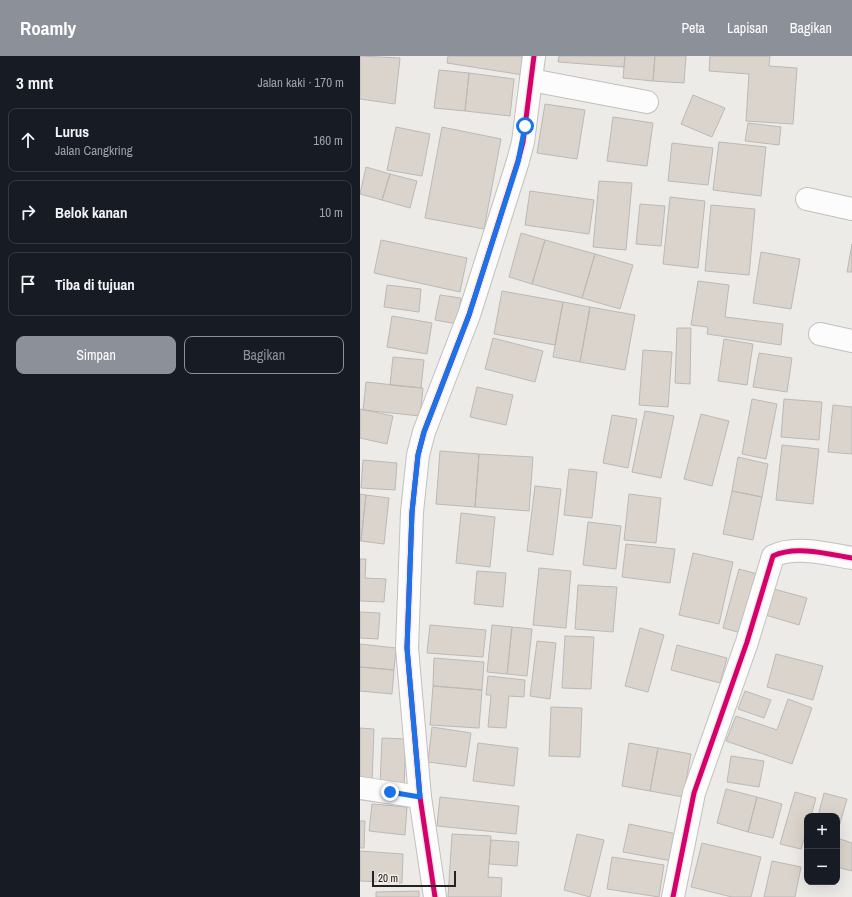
<!DOCTYPE html>
<html lang="id">
<head>
<meta charset="utf-8">
<style>
  :root { --surface:#171b24; --page:#20242c; --text:#f1f3f6; --muted:#9ea1a6; --line:#363941; --accent:#8c9099 }
  body { margin:0; font-family:"Archivo Narrow",sans-serif; background:var(--page); color:var(--text) }
  .controls { position:absolute; right:12px; bottom:12px; display:grid; overflow:hidden; border-radius:8px; box-shadow:0 4px 16px #0002 }
  .controls button { width:36px; height:36px; display:grid; place-items:center; padding:0; border:0; border-bottom:1px solid var(--line); background:var(--surface); color:var(--text); font:20px sans-serif }
  .scale { position:absolute; left:12px; bottom:10px; width:84px; box-sizing:border-box; padding-left:4px; border:2px solid #252321; border-top:0; font-size:11px; line-height:14px; white-space:nowrap; color:#252321; -webkit-text-stroke:3px #f0ebe5; paint-order:stroke }
  .stop { position:absolute; width:12px; height:12px; margin:-9px; border:3px solid #1a73e8; border-radius:50%; background:#fff }
  .stop.end { background:#1a73e8; border-color:#fff; box-shadow:0 1px 4px #0008 }
  .list { margin:0; padding:0; list-style:none }
  h2 { display:flex; justify-content:space-between; align-items:center; height:52px; margin:0; padding:0 16px; font-size:17px }
  h2 small { font-size:13px; font-weight:400; color:var(--muted) }
  .list li { display:grid; grid-template-columns:26px 1fr auto; gap:12px; align-items:center; box-sizing:border-box; height:64px; margin:0 8px 8px; padding:0 8px; border:1px solid var(--line); border-radius:8px }
  .list b { display:block; font-size:15px; white-space:nowrap }
  .list p { margin:0; font-size:13px; white-space:nowrap; color:var(--muted) }
  .list em { font-size:13px; font-style:normal; color:var(--muted) }
  .actions { display:flex; gap:8px; padding:12px 16px }
  .actions a { flex:1; padding:9px 0; border:1px solid var(--accent); border-radius:8px; text-align:center; font-size:14px; color:var(--accent) }
  .actions .main { background:var(--accent); color:#fff }
  .icon { flex:none; width:22px; height:22px; fill:none; stroke:currentColor; stroke-width:2; stroke-linecap:round; stroke-linejoin:round }
  .map { position:relative; flex:none; width:492px; height:841px; overflow:hidden }
  header { display:flex; align-items:center; gap:24px; box-sizing:border-box; height:56px; padding:0 20px; background:var(--accent); color:#fff }
  header strong { font-size:19px }
  nav { display:flex; gap:22px; margin-inline-start:auto; font-size:14px }
  main { display:flex }
  aside { flex:1; background:var(--surface) }
  .map>svg:first-child { display:block }
  .building { fill:#dad4cc; stroke:#bbb9b6 }
  .lines { fill:none; stroke-linecap:round; stroke-linejoin:round }
  .minor-casing { stroke:#c2c0bd; stroke-width:24 }
  .tertiary-casing { stroke:#c2c0bd; stroke-width:24 }
  .minor { stroke:#fcfcfc; stroke-width:22 }
  .tertiary { stroke:#fcfcfc; stroke-width:22 }
  .cycleway-casing { stroke:#f0ebe5; stroke-width:8 }
  .cycleway { stroke:#d6006c; stroke-width:5 }
  .route { stroke:#1a73e8; stroke-width:5 }
</style>
</head>
<body>
<header>
<strong>Roamly</strong>
<nav><a>Peta</a><a>Lapisan</a><a>Bagikan</a></nav>
</header>
<main>
<aside>
<h2>3 mnt<small>Jalan kaki · 170 m</small></h2>
<ul class="list">
<li><svg class="icon" aria-label="ahead" viewBox="0 0 24 24"><path d="M12 20V5M6 11l6-6 6 6"/></svg><div><b>Lurus</b><p>Jalan Cangkring</p></div><em>160 m</em></li>
<li><svg class="icon" aria-label="right" viewBox="0 0 24 24"><path d="M7 20v-9h11M14 6l5 5-5 5"/></svg><div><b>Belok kanan</b></div><em>10 m</em></li>
<li><svg class="icon" aria-label="arrive" viewBox="0 0 24 24"><path d="M6 21V4h12l-3 4 3 4H6"/></svg><div><b>Tiba di tujuan</b></div></li>
</ul>
<div class="actions"><a class="main">Simpan</a><a>Bagikan</a></div>
</aside>
<div class="map">
<svg width="492" height="841" viewBox="0 0 492 841">
  <rect width="100%" height="100%" fill="#edebe8"/>
  <path class="building" d="M0,0L40,2L35,48L0,43Z
    M88,0H166L163,19L87,7Z
    M199,0H265L264,11L198,6Z
    M265,0H295L293,25L263,22Z
    M295,0H326L324,27L293,25Z
    M350,0H410L409,10L437,12L433,68L386,65L389,18L349,15Z
    M79,14L109,17L105,55L74,52Z
    M109,17L154,23L150,60L105,55Z
    M333,39L365,52L352,81L321,68Z
    M185,48L225,54L217,103L177,97Z
    M253,61L293,67L287,110L247,105Z
    M388,67L421,71L419,89L385,85Z
    M36,71L70,78L62,120L27,114Z
    M82,71L141,83L124,173L65,162Z
    M359,86L406,91L401,140L353,134Z
    M312,87L353,92L348,129L308,125Z
    M6,111L30,118L22,144L0,138Z
    M30,118L57,125L50,152L22,144Z
    M239,125L272,127L266,194L233,191Z
    M170,135L234,144L229,178L165,169Z
    M310,141L345,145L338,212L303,208Z
    M280,148L305,150L301,190L276,188Z
    M351,149L395,153L389,219L345,215Z
    M161,177L185,184L172,228L149,221Z
    M21,184L107,202L100,236L14,217Z
    M185,184L235,198L222,242L172,228Z
    M492,188V216H487Z
    M401,196L440,203L431,253L393,247Z
    M235,198L273,209L260,253L222,242Z
    M338,225L369,229L365,261L423,268L421,289L347,278L348,271L331,269Z
    M27,229L61,233L59,256L24,251Z
    M142,235L203,246L195,289L134,278Z
    M80,239L101,242L97,268L75,264Z
    M203,246L230,251L220,306L193,301Z
    M230,251L275,259L265,314L220,306Z
    M32,260L72,267L67,298L27,291Z
    M317,272H331L330,328L315,327Z
    M133,282L183,295L175,326L125,313Z
    M364,283L393,288L387,329L358,325Z
    M283,294L312,296L308,351L279,349Z
    M399,297L432,302L427,336L393,331Z
    M33,301L64,304L61,332L30,329Z
    M6,326L63,332L60,360L3,354Z
    M117,331L153,339L146,369L110,361Z
    M392,343L417,348L406,403L382,398Z
    M424,343L462,346L459,384L421,381Z
    M473,349L492,351V398L468,396Z
    M0,353L33,360L27,388L0,382Z
    M285,355L314,360L301,422L272,416Z
    M341,358L369,365L352,430L324,423Z
    M252,359L277,363L268,412L243,407Z
    M422,389L459,393L453,448L416,444Z
    M80,395L119,398L115,451L76,448Z
    M119,398L173,401L169,455L115,451Z
    M378,401L408,408L402,441L372,435Z
    M3,404L37,407L35,434L1,432Z
    M209,413L237,416L232,462L204,459Z
    M175,430L201,433L193,499L167,495Z
    M372,435L402,441L393,484L363,478Z
    M0,438L6,439L1,485H0Z
    M269,438L301,442L296,487L264,484Z
    M6,439L29,442L24,488L1,485Z
    M101,457L135,461L130,511L96,507Z
    M228,466L261,470L256,513L223,509Z
    M266,488L315,493L310,527L262,521Z
    M333,497L373,506L359,568L319,559Z
    M0,503H6L5,522L26,523L24,546L0,545Z
    M179,512L211,515L206,572L173,569Z
    M379,513L401,519L385,578L363,572Z
    M117,515L146,517L143,551L114,548Z
    M218,529L257,531L253,576L215,573Z
    M410,532L447,542L439,569L402,558Z
    M0,556L20,557L18,583L0,582Z
    M70,569L126,574L123,601L67,597Z
    M132,569L152,571L147,618L127,616Z
    M152,571L172,573L167,620L147,618Z
    M280,572L304,579L288,636L265,630Z
    M205,580L234,581L231,633L202,632Z
    M177,585L196,587L190,643L170,640Z
    M0,588L36,592L34,614L0,611Z
    M317,589L367,602L360,627L311,614Z
    M416,598L463,610L453,644L407,631Z
    M74,602L124,606L122,634L73,630Z
    M0,611L34,614L32,638L0,635Z
    M128,620L165,624L164,641L149,640L146,672L128,671L131,639H126Z
    M73,630L122,634L119,672L70,669Z
    M385,635L411,644L404,662L378,653Z
    M428,643L452,652L432,708L366,685L376,660L417,674Z
    M191,651L222,652L220,701L189,700Z
    M72,671L111,677L106,711L68,706Z
    M0,672L14,673L12,726H0Z
    M22,682L46,683L44,731L20,730Z
    M118,687L158,692L154,730L113,725Z
    M269,687L298,692L290,735L262,730Z
    M298,692L331,698L323,741L290,735Z
    M371,700L404,705L399,731L367,726Z
    M366,733L397,741L388,776L357,767Z
    M435,736L456,742L451,760H447V774L441,793L420,788Z
    M464,737L487,743L477,778V760H458Z
    M80,741L159,750L156,778L77,770Z
    M397,741L422,748L413,782L388,776Z
    M12,748L47,751L45,779L9,775Z
    M0,765H5L4,792H0Z
    M269,768L317,778L312,805L263,796Z
    M92,778L131,780L128,821L142,822L141,841H88Z
    M217,778L244,784L230,841L204,834Z
    M477,782L492,787V815L477,811Z
    M131,784L159,786L157,810L129,808Z
    M342,787L401,801L391,841H372L331,831Z
    M0,795L43,798L42,827L0,825Z
    M252,801L304,809L299,841L247,833Z
    M412,805L441,811L435,841H404Z
    M59,835V841H16V836Z"/>
  <g class="lines">
    <g class="minor-casing">
      <path id="minor" d="M171,24L287,46
        M447,143L492,153
        M460,278L492,285
        M0,732L60,741
        M313,841L334,737L387,586L413,500C435,489 469,498 492,502"/>
    </g>
    <g class="tertiary-casing">
      <path id="tertiary" d="M75,841L60,741L47,592L52,456L58,399L64,376L109,259L158,105L163,86L174,0"/>
    </g>
    <use href="#minor" class="minor"/>
    <use href="#tertiary" class="tertiary"/>
    <g class="cycleway-casing">
      <path id="cycleway" d="M75,841L60,741L47,592L52,456L58,399L64,376L109,259L158,105L163,86L174,0
        M313,841L334,737L387,586L413,500C435,489 469,498 492,502"/>
    </g>
    <use href="#cycleway" class="cycleway"/>
  </g>
  <g class="lines">
    <path class="route" d="M30,736L60,741L47,592L52,456L58,399L64,376L109,259L158,106L165,70"/>
  </g>
</svg>
<div class="controls">
<button>+</button>
<button>−</button>
</div>
<div class="scale">20 m</div>
<div class="stop" style="left:165px;top:70px"></div>
<div class="stop end" style="left:30px;top:736px"></div>
</div>
</main>
</body>
</html>
